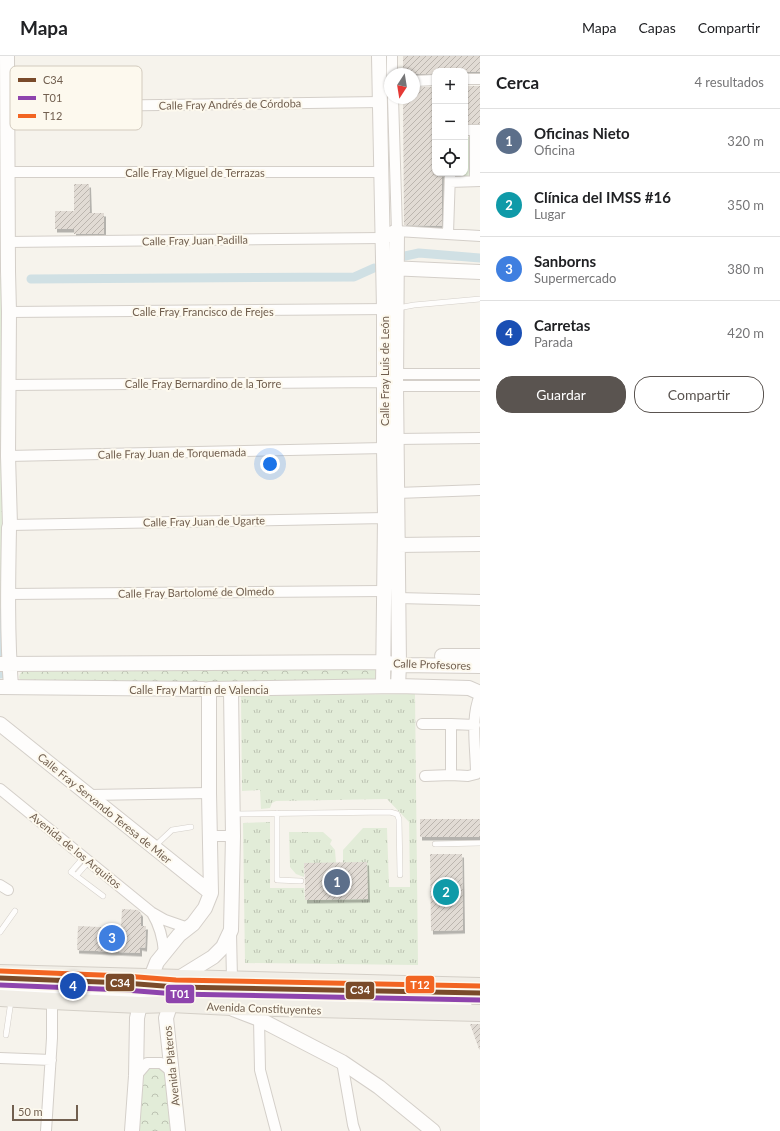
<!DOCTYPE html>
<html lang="es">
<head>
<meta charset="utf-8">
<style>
  :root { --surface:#fff; --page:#f6f6f6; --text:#202124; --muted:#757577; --line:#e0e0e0; --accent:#5a5450 }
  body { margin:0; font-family:Lato,sans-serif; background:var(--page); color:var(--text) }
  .controls { position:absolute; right:12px; top:12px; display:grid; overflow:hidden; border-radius:8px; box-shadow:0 1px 3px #0004 }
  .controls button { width:36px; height:36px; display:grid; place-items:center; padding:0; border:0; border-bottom:1px solid var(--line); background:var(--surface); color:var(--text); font:20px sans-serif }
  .compass { position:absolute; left:384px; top:12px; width:36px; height:36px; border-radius:50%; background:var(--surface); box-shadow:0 1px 3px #0004; rotate:192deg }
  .scale { position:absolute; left:12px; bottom:10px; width:66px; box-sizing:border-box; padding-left:4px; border:2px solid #715f4f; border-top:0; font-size:11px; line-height:14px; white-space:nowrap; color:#715f4f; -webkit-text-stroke:3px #fdf9ee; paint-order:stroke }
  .you { position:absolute; left:270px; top:408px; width:14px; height:14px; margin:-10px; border:3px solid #fff; border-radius:50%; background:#1a73e8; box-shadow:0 0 0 6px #1a73e833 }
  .badge { display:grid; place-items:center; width:26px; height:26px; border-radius:50%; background:var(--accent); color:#fff; font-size:13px; font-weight:700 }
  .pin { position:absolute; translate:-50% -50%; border:2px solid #fff; box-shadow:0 1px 4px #0006 }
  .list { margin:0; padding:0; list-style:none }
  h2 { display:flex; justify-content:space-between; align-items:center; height:52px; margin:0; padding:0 16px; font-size:17px }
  h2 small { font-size:13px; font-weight:400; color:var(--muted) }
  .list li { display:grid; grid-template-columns:26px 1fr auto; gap:12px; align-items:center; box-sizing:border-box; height:64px; padding:0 16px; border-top:1px solid var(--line) }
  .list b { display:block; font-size:15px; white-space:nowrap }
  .list p { margin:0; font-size:13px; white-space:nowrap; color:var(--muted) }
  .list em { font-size:13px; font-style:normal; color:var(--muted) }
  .actions { display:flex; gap:8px; padding:12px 16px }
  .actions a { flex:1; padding:9px 0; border:1px solid var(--accent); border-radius:16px; text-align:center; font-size:14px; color:var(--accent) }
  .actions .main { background:var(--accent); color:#fff }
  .icon { flex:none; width:22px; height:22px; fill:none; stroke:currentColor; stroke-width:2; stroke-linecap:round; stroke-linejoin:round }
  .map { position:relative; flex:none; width:480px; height:1075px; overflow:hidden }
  header { display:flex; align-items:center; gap:24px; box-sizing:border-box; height:56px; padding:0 20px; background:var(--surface); border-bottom:1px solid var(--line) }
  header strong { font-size:19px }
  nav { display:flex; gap:22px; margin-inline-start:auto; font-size:14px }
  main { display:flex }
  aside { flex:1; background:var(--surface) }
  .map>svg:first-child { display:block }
  .grass { fill:url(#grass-tufts) }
  .forest { fill:url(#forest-crowns) }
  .pitch { fill:#e2ecd8 }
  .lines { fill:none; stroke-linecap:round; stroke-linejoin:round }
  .canal { stroke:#d0e0e4; stroke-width:9 }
  .building { fill:url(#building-hatch); filter:url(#shadow) }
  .lane-casing { stroke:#d4cfc9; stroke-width:6 }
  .street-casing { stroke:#d4cfc9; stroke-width:12 }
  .secondary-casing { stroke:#d4cfc9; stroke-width:16 }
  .primary-casing { stroke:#d4cfc7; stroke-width:18 }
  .lane { stroke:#fefdfc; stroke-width:5 }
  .street { stroke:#fefdfc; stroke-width:10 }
  .secondary { stroke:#fefdfc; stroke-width:14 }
  .primary { stroke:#f1eee7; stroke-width:16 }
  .bus-1-casing { stroke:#fdf9ee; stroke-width:8 }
  .bus-2-casing { stroke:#fdf9ee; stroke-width:8 }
  .bus-3-casing { stroke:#fdf9ee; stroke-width:8 }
  .bus-1 { stroke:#7a4b2a; stroke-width:5 }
  .bus-2 { stroke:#8e44ad; stroke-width:5 }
  .bus-3 { stroke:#f26522; stroke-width:5 }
  .labels { text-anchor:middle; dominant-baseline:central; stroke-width:4; stroke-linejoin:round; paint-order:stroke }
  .street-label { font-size:11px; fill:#715f4f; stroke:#fdf9ee }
  .key { fill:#fdf9ee; stroke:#d3cbbe; stroke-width:1 }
  .key-label { font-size:11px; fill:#715f4f }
  .line-badge { stroke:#fdf9ee; stroke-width:1.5 }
  .badge-label { font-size:11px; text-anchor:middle; font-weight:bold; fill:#fff }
</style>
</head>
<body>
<header>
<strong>Mapa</strong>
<nav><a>Mapa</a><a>Capas</a><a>Compartir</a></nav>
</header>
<main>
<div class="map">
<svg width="480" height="1075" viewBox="0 0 480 1075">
  <defs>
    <pattern id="grass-tufts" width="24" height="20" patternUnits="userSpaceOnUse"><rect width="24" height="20" fill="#e2ecd8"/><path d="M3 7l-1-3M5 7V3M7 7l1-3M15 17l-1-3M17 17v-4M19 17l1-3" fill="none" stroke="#bcc2b2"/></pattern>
    <pattern id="forest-crowns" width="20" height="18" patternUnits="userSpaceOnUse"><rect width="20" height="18" fill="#e2ecd8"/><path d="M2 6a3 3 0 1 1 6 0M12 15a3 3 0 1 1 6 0" fill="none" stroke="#bcc2b2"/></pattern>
    <pattern id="building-hatch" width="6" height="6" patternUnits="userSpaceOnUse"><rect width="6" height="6" fill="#e1dbd4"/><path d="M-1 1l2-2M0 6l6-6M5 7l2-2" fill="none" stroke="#bbb5ae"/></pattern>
    <filter id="shadow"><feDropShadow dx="2" dy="3.5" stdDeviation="0" flood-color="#0004"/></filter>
  </defs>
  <rect width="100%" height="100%" fill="#f6f3ec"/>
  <path class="grass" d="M415,638L418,909L245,907L243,767L270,766V832H304L305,844L368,842L343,807V794L363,772H387L389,831H410L409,766L387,743L276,745L272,747L270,752L261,753L260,734L242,735L241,640Z
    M289,776H323L332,784L330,788L335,794L336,807H304V821L296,818L290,811Z"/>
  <path class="forest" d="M0,221L3,222L7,600L0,606Z
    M372,612L378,613L380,620L373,626L24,628C18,624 17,619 24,614Z
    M147,1007L172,1016L178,1075H132L136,1020Z"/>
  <path class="pitch" d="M465,81H470V120H455V117H465Z"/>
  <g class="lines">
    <path class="canal" d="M405,200L419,197L480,202
      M31,223L354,221L374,212
      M0,557L1,601
      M0,618H1"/>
  </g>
  <path class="building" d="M403,0H480V16H465V15H435V18H403Z
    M465,30H480V68H465Z
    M414,31H435V117H442V170L404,169L403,42H414Z
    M74,128H89L90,157H104V178H74V173H55V155H74Z
    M420,763H480V781H420Z
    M430,798H462L463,874L431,875Z
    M367,806L368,843L305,844V825L304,807Z
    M122,853L138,854L141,857V870H146L145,892L140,891V897L77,894L78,870L121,872Z
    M470,968H480V993H479Z"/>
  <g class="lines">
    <g class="lane-casing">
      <path id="lane" d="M398,252L414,249L480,243
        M277,757V824L301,825
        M234,758L390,756L397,758L399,763L400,819
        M435,788L480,787
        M155,790L172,774L191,771
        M84,801L71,816L103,840
        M76,820L89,805
        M0,876L15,855
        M149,929L259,933L381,935
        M0,933L124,939H173L259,943L469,949
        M6,979L11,945"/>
    </g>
    <g class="street-casing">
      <path id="street" d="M392,0V18
        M465,23H480
        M414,25L435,24
        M393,42L397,175L480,180
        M7,51L381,46
        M465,74H480
        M8,116H382
        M475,125V74
        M450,126L480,125
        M448,177L450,117
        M8,186L382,182
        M9,256L390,253
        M391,322L397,318H480
        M9,329L384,326L396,330H480
        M397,383L480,382
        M8,400L384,392
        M397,437L480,434
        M10,469L385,462L391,464
        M8,538L383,535
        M398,542L480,544
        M422,668H451
        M475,669L451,668V719L468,720L476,718C476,692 470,663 480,639
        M425,720L451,719
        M0,733L151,856L165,864L188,872
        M89,739L209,737
        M210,780H233
        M0,829L8,834
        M152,857C160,870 163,882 164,897
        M231,877L232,923
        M36,929L125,933
        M259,963L260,1014L276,1075
        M0,1002L51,1004
        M342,1006L353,1069L355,1075
        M136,1020L147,1007H161L172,1016
        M46,1075L52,982V945"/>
    </g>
    <g class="secondary-casing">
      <path id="secondary" d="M7,0L8,215L9,256L8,400L10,469L9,472C8,525 7,578 11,631
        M379,0L384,253V392L385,462L383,630
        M382,182L397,175L396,330L399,609L398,630
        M389,212L480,216
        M397,489L480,488
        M442,600H480
        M0,608L384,606L399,609L480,610
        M0,631L203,633
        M0,668L211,837
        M233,953L259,963L342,1006L379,1031L433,1075
        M132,1075L136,1020L137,962L140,949L157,906L179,879L193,868L205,852L211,837L209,737V633L398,630L469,632L480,637
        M178,1075L166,962L179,922L213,901L223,891L231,874L233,780L231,634"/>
    </g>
    <g class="primary-casing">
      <path id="primary" d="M0,917L480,930
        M0,942L52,945L140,949L171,948L231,951L480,957"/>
    </g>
    <use href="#lane" class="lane"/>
    <use href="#street" class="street"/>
    <use href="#secondary" class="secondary"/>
    <use href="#primary" class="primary"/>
    <g class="bus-1-casing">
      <path id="bus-1" d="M0,922L125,927L176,931L480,937"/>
    </g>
    <g class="bus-2-casing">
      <path id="bus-2" d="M0,929L125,934L176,938L480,944"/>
    </g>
    <g class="bus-3-casing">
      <path id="bus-3" d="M0,915L125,920L176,924L480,930"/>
    </g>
    <use href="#bus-1" class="bus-1"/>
    <use href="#bus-2" class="bus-2"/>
    <use href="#bus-3" class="bus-3"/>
  </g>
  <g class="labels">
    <g class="street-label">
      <text transform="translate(230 48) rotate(-1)">Calle Fray Andrés de Córdoba</text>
      <text x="195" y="116">Calle Fray Miguel de Terrazas</text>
      <text transform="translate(195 184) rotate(-1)">Calle Fray Juan Padilla</text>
      <text x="203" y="255">Calle Fray Francisco de Frejes</text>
      <text transform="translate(384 315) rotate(-90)">Calle Fray Luis de León</text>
      <text x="203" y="327">Calle Fray Bernardino de la Torre</text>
      <text transform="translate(172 397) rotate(-1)">Calle Fray Juan de Torquemada</text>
      <text transform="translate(204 465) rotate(-1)">Calle Fray Juan de Ugarte</text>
      <text transform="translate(196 536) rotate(-1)">Calle Fray Bartolomé de Olmedo</text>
      <text transform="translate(432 608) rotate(2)">Calle Profesores</text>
      <text x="199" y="633">Calle Fray Martín de Valencia</text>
      <text transform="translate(105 752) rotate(39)">Calle Fray Servando Teresa de Mier</text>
      <text transform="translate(76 794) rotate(39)">Avenida de los Arquitos</text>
      <text transform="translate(264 952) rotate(2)">Avenida Constituyentes</text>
      <text transform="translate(171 1010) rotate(-96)">Avenida Plateros</text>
    </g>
  </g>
  <rect x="10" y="10" width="132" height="64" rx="6" class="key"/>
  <rect x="18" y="22" width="18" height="4" fill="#7a4b2a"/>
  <rect x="18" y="40" width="18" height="4" fill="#8e44ad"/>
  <rect x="18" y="58" width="18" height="4" fill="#f26522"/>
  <g class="key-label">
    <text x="43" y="28">C34</text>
    <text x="43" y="46">T01</text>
    <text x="43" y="64">T12</text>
  </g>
  <g class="line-badge">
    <rect x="105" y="917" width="30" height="19" rx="4" fill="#7a4b2a"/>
    <rect x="405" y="919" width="30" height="19" rx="4" fill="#f26522"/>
    <rect x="345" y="925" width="30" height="19" rx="4" fill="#7a4b2a"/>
    <rect x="165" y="928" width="30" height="20" rx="4" fill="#8e44ad"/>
  </g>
  <g class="badge-label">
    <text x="120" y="931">C34</text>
    <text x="420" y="933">T12</text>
    <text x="360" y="938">C34</text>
    <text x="180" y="942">T01</text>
  </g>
</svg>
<div class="controls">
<button>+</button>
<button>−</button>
<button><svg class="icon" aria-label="locate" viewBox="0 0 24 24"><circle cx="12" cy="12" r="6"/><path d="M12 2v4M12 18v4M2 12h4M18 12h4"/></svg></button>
</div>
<svg class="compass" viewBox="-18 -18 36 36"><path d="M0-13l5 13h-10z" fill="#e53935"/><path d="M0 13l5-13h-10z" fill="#757577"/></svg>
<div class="scale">50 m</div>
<div class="you"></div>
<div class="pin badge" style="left:337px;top:826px;background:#5c6f8a">1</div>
<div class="pin badge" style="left:446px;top:836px;background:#0f9aa8">2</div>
<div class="pin badge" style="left:112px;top:882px;background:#3f7fe0">3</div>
<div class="pin badge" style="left:73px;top:930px;background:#1a4fb4">4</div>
</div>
<aside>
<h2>Cerca<small>4 resultados</small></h2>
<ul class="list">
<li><span class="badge" style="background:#5c6f8a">1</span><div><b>Oficinas Nieto</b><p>Oficina</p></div><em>320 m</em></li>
<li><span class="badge" style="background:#0f9aa8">2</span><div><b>Clínica del IMSS #16</b><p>Lugar</p></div><em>350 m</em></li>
<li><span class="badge" style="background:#3f7fe0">3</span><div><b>Sanborns</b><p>Supermercado</p></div><em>380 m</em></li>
<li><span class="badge" style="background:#1a4fb4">4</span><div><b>Carretas</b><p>Parada</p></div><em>420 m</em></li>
</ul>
<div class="actions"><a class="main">Guardar</a><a>Compartir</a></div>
</aside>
</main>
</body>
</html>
